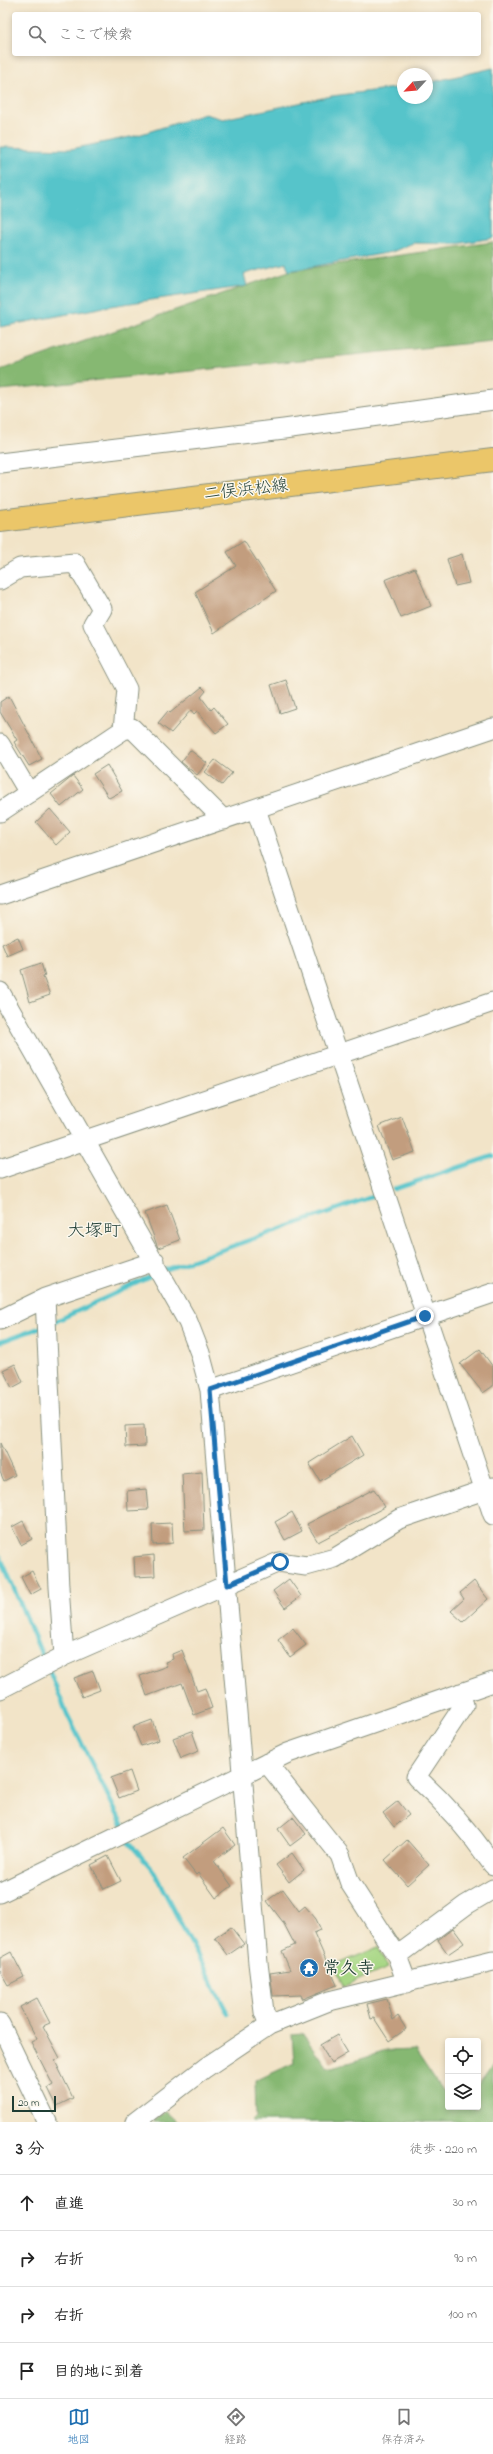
<!DOCTYPE html>
<html lang="ja">
<head>
<meta charset="utf-8">
<style>
  :root { --surface:#fff; --page:#f2f2f2; --text:#222; --muted:#767676; --line:#e0e0e0; --accent:#1f6fb2 }
  body { margin:0; font-family:"Indie Flower","Klee One",sans-serif; background:var(--page); color:var(--text) }
  .controls { position:absolute; right:12px; bottom:12px; display:grid; overflow:hidden; border-radius:4px; box-shadow:0 2px 6px #0003 }
  .controls button { width:36px; height:36px; display:grid; place-items:center; padding:0; border:0; border-bottom:1px solid var(--line); background:var(--surface); color:var(--text); font:20px sans-serif }
  .compass { position:absolute; left:397px; top:68px; width:36px; height:36px; border-radius:50%; background:var(--surface); box-shadow:0 2px 6px #0003; rotate:244deg }
  .scale { position:absolute; left:12px; bottom:10px; width:44px; box-sizing:border-box; padding-left:4px; border:2px solid #1f3d34; border-top:0; font-size:11px; line-height:14px; white-space:nowrap; color:#1f3d34; -webkit-text-stroke:3px #fbf7ec; paint-order:stroke }
  .stop { position:absolute; width:12px; height:12px; margin:-9px; border:3px solid #1f6fb2; border-radius:50%; background:#fff }
  .stop.end { background:#1f6fb2; border-color:#fff; box-shadow:0 1px 4px #0008 }
  .list { margin:0; padding:0; list-style:none }
  h2 { display:flex; justify-content:space-between; align-items:center; height:52px; margin:0; padding:0 16px; font-size:17px }
  h2 small { font-size:13px; font-weight:400; color:var(--muted) }
  .list li { display:grid; grid-template-columns:26px 1fr auto; gap:12px; align-items:center; box-sizing:border-box; height:56px; padding:0 16px; border-top:1px solid var(--line) }
  .list b { display:block; font-size:15px; white-space:nowrap }
  .list em { font-size:13px; font-style:normal; color:var(--muted) }
  .icon { flex:none; width:22px; height:22px; fill:none; stroke:currentColor; stroke-width:2; stroke-linecap:round; stroke-linejoin:round }
  .map { position:relative; flex:none; width:493px; height:2122px; overflow:hidden }
  .search { position:absolute; background:var(--surface); box-shadow:0 2px 6px #0003; left:12px; right:12px; top:12px; height:44px; display:flex; align-items:center; gap:10px; box-sizing:border-box; padding:0 14px; border-radius:4px; color:var(--muted); font-size:15px }
  .sheet { height:276px; background:var(--surface) }
  nav { display:flex; justify-content:space-around; align-items:center; box-sizing:border-box; height:56px; border-top:1px solid var(--line); background:var(--surface); font-size:11px; color:var(--muted) }
  nav a { display:grid; justify-items:center; gap:2px }
  nav .on { color:var(--accent) }
  .map>svg:first-child { display:block }
  .green { fill:#a8d785; stroke:#648a5c }
  .forest { fill:#86b872; stroke:#527a53 }
  .water { fill:#57c4ca; stroke:#3b807f }
  .lines { fill:none; stroke-linecap:round; stroke-linejoin:round }
  .stream { stroke:#57c4ca; stroke-width:4.5 }
  .building { fill:#c29d7e }
  .minor-casing { stroke:#88907e; stroke-width:21 }
  .major-casing { stroke:#88907e; stroke-width:24 }
  .minor { stroke:#fff; stroke-width:19 }
  .major { stroke:#ebc669; stroke-width:22 }
  .route { stroke:#1f6fb2; stroke-width:5 }
  .labels { text-anchor:middle; dominant-baseline:central; stroke-width:3; stroke-linejoin:round; paint-order:stroke }
  .street-label { font-size:17px; fill:#1f3d34; stroke:#fbf7ec }
  .poi-label { font-size:17px; font-weight:bold; fill:#1f3d34; stroke:#fbf7ec; text-anchor:start }
  .neighbourhood-label { font-size:18px; fill:#1f3d34; stroke:#fbf7ec }
</style>
</head>
<body>
<div class="map">
<svg width="493" height="2122" viewBox="0 0 493 2122">
  <rect width="100%" height="100%" fill="#fbf7ec"/>
  <filter id="ink" filterUnits="userSpaceOnUse"><feTurbulence type="fractalNoise" baseFrequency=".025" numOctaves="2"/><feDisplacementMap in="SourceGraphic" scale="8" xChannelSelector="R" yChannelSelector="G"/><feConvolveMatrix kernelMatrix="1 2 1 2 8 2 1 2 1" color-interpolation-filters="sRGB"/></filter>
  <filter id="wash" filterUnits="userSpaceOnUse"><feTurbulence type="fractalNoise" baseFrequency=".012" numOctaves="4" result="noise"/><feDisplacementMap in="SourceGraphic" scale="16" xChannelSelector="R" yChannelSelector="G"/><feGaussianBlur stdDeviation="0.9" result="paint"/><feColorMatrix in="noise" values="0 0 0 0 0 0 0 0 0 0 0 0 0 0 0 0 0 1.4 0 .05"/><feComposite in="paint" operator="in"/></filter>
  <g filter="url(#wash)">
    <rect width="100%" height="100%" fill="#f2e4c8"/>
    <path class="green" d="M378,1947L388,1968L344,1986L334,1966Z"/>
    <path class="forest" d="M493,242V341L0,390V370L289,271Z
      M302,2033L326,2066L333,2068L386,2051L415,2050L443,2092H448V2107H478V2085L493,2065V2119L487,2122H251L256,2117L255,2081L294,2063L292,2034Z
      M165,2111L177,2122H152Z"/>
    <path class="water" d="M493,68V238L456,244L413,243L392,252L289,271L286,263L244,274L247,286L110,306L0,327V147L71,149L135,136L205,114L223,119L332,96L403,87V98H427V83Z"/>
    <g class="lines">
      <path class="stream" d="M394,1189L493,1156
        M162,1271L377,1195
        M50,1324L156,1274
        M0,1342L42,1327
        M0,1556L45,1662
        M48,1668L67,1714L124,1828
        M124,1837L153,1870L228,2014"/>
    </g>
    <g id="blocks">
      <path class="building" d="M244,541L276,591L214,633L195,592L236,566L227,552Z
        M462,554L469,583L455,586L447,559Z
        M415,568L431,606L401,618L385,580Z
        M286,680L295,708L280,713L271,685Z
        M202,687L206,691L201,697L211,710L214,707L228,724L216,733L197,711L194,714L191,710L171,733L158,723L168,711L170,713Z
        M9,696L42,759L29,766L14,742L17,740L0,712V702Z
        M190,750L207,763L197,775L181,762Z
        M215,760L232,773L222,785L205,772Z
        M107,765L122,791L109,798L93,774Z
        M73,776L83,789L61,807L51,794Z
        M50,809L70,832L56,845L36,822Z
        M18,937L23,949L7,956L2,944Z
        M41,963L45,976L43,977L50,995L30,1002L21,970Z
        M402,1117L415,1152L392,1160L379,1126Z
        M167,1205L180,1240L158,1248L145,1213Z
        M480,1349L493,1367V1386L483,1393L460,1364Z
        M15,1364L23,1382L12,1388L3,1370Z
        M144,1425L145,1446L126,1447L125,1426Z
        M352,1436L363,1455L320,1481L309,1463Z
        M0,1443L15,1475L4,1481L0,1472Z
        M202,1472L204,1530L185,1531L182,1474Z
        M146,1489L148,1510L128,1511L127,1491Z
        M374,1489L385,1507L318,1542L307,1524Z
        M292,1512L302,1531L285,1540L275,1522Z
        M23,1521L32,1539L21,1545L12,1527Z
        M172,1523L173,1543L153,1545L152,1524Z
        M154,1555L155,1576L135,1577L134,1557Z
        M32,1571L41,1589L30,1595L21,1577Z
        M289,1579L301,1596L285,1608L273,1591Z
        M474,1581L488,1599L463,1622L451,1611L464,1599L460,1593Z
        M293,1628L306,1645L290,1657L278,1640Z
        M182,1650L197,1691L205,1688L212,1708L194,1715L182,1683L147,1696L140,1676L167,1666L165,1662L173,1659L172,1654Z
        M93,1671L100,1690L82,1697L74,1678Z
        M152,1720L159,1740L141,1746L133,1727Z
        M192,1731L199,1751L181,1758L173,1738Z
        M130,1771L137,1791L119,1798L111,1778Z
        M398,1801L409,1815L394,1827L383,1813Z
        M293,1817L306,1834L290,1846L278,1829Z
        M223,1828L235,1845L214,1861L232,1886L216,1898L198,1873L196,1875L183,1858Z
        M407,1840L429,1865L407,1885L385,1860Z
        M292,1853L304,1870L289,1882L276,1865Z
        M108,1856L121,1881L104,1889L91,1865Z
        M283,1889L299,1911L305,1906L316,1919L321,1930L314,1933L337,1985L303,1999L301,1995L273,1996L270,1973L290,1970L282,1951L295,1945L283,1922L267,1901Z
        M231,1927L244,1944L228,1955L215,1938Z
        M453,1928L464,1943L448,1954L438,1940Z
        M11,1952L24,1977L8,1985L0,1971V1958Z
        M37,1998L50,2023L43,2026L60,2058L55,2061L73,2098L57,2106L48,2088L53,2085L31,2042L37,2039L20,2007Z
        M387,1999L393,2020L398,2016L406,2029L389,2041L374,2018L371,2019L367,2004Z
        M337,2035L348,2053L331,2063L320,2045Z"/>
    </g>
  </g>
  <g filter="url(#ink)">
    <use href="#blocks" fill-opacity="0" stroke="#88907e" stroke-width="1"/>
    <g class="lines">
      <g class="minor-casing">
        <path id="minor" d="M0,463L284,429L493,400
          M0,580L20,568L75,563L102,609L93,624L127,689L123,730
          M0,744L29,793
          M256,809L493,1515
          M0,812L123,730L132,728L224,820
          M0,895L493,728
          M0,992L188,1322L200,1353L210,1390L258,1963L264,2012L269,2025
          M0,1169L493,1002
          M45,1298L59,1587L64,1656
          M0,1320L45,1298L155,1261
          M210,1390L493,1293
          M0,1689L64,1656L279,1562L306,1566L335,1558L399,1519L493,1487
          M460,1693L464,1705L416,1777C446,1804 470,1832 493,1865
          M267,1763L340,1855L350,1883L397,1956L407,1983
          M0,1893L288,1753L493,1682
          M397,1956L466,1905L493,1889
          M0,2024L47,2122
          M135,2122L205,2068L269,2025L329,2001L493,1961"/>
      </g>
      <g class="major-casing">
        <path id="major" d="M0,521L493,460"/>
      </g>
      <use href="#minor" class="minor"/>
      <use href="#major" class="major"/>
    </g>
  </g>
  <g class="lines" filter="url(#ink)">
    <path class="route" d="M280,1562L227,1585L210,1390L425,1316"/>
  </g>
  <defs>
    <g id="temple-disc" transform="scale(1)"><circle r="9.5" fill="#1f6fb2" stroke="#fbf7ec"/><path d="M0-6L5-2H3V0L6.5 2.5H4V6H1.5V3h-3V6H-4V2.5H-6.5L-3 0V-2H-5Z" fill="#fff"/></g>
  </defs>
  <g fill-rule="evenodd">
    <use href="#temple-disc" x="309" y="1968"/>
  </g>
  <g class="labels">
    <g class="street-label">
      <text transform="translate(246 490) rotate(-6)">二俣浜松線</text>
    </g>
    <g class="poi-label">
      <text x="323" y="1968">常久寺</text>
    </g>
    <g class="neighbourhood-label">
      <text x="94" y="1232">大塚町</text>
    </g>
  </g>
</svg>
<div class="controls">
<button><svg class="icon" aria-label="locate" viewBox="0 0 24 24"><circle cx="12" cy="12" r="6"/><path d="M12 2v4M12 18v4M2 12h4M18 12h4"/></svg></button>
<button><svg class="icon" aria-label="layers" viewBox="0 0 24 24"><path d="M12 4l9 5-9 5-9-5zM3 14l9 5 9-5"/></svg></button>
</div>
<svg class="compass" viewBox="-18 -18 36 36"><path d="M0-13l5 13h-10z" fill="#e53935"/><path d="M0 13l5-13h-10z" fill="#767676"/></svg>
<div class="scale">20 m</div>
<div class="stop" style="left:280px;top:1562px"></div>
<div class="stop end" style="left:425px;top:1316px"></div>
<div class="search"><svg class="icon" aria-label="search" viewBox="0 0 24 24"><circle cx="10" cy="10" r="6"/><path d="M15 15l6 6"/></svg>ここで検索</div>
</div>
<section class="sheet">
<h2>3 分<small>徒歩 · 220 m</small></h2>
<ul class="list">
<li><svg class="icon" aria-label="ahead" viewBox="0 0 24 24"><path d="M12 20V5M6 11l6-6 6 6"/></svg><div><b>直進</b></div><em>30 m</em></li>
<li><svg class="icon" aria-label="right" viewBox="0 0 24 24"><path d="M7 20v-9h11M14 6l5 5-5 5"/></svg><div><b>右折</b></div><em>90 m</em></li>
<li><svg class="icon" aria-label="right" viewBox="0 0 24 24"><path d="M7 20v-9h11M14 6l5 5-5 5"/></svg><div><b>右折</b></div><em>100 m</em></li>
<li><svg class="icon" aria-label="arrive" viewBox="0 0 24 24"><path d="M6 21V4h12l-3 4 3 4H6"/></svg><div><b>目的地に到着</b></div></li>
</ul>
</section>
<nav>
<a class="on"><svg class="icon" aria-label="map" viewBox="0 0 24 24"><path d="M3 6l6-2 6 2 6-2v14l-6 2-6-2-6 2zM9 4v14M15 6v14"/></svg>地図</a>
<a><svg class="icon" aria-label="directions" viewBox="0 0 24 24"><path d="M12 3l9 9-9 9-9-9zM9 14v-3h6M13 9l2 2-2 2"/></svg>経路</a>
<a><svg class="icon" aria-label="saved" viewBox="0 0 24 24"><path d="M7 4h10v16l-5-4-5 4z"/></svg>保存済み</a>
</nav>
</body>
</html>
